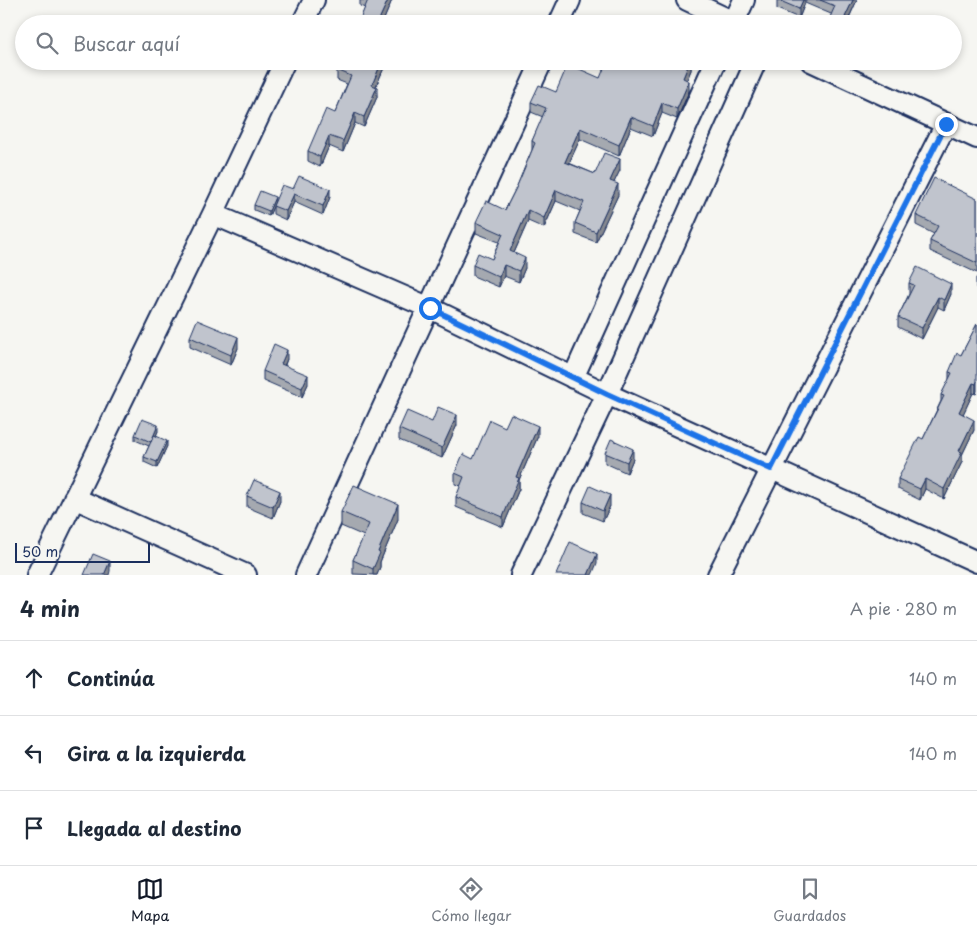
<!DOCTYPE html>
<html lang="es">
<head>
<meta charset="utf-8">
<style>
  :root { --surface:#fff; --page:#f6f6f7; --text:#1f2937; --muted:#747a83; --line:#e0e1e3; --accent:#111827 }
  body { margin:0; font-family:"Playpen Sans",sans-serif; background:var(--page); color:var(--text) }
  .scale { position:absolute; left:15px; bottom:12px; width:135px; box-sizing:border-box; padding-left:5px; border:2px solid #1b2f5e; border-top:0; font-size:14px; line-height:18px; white-space:nowrap; color:#1b2f5e; -webkit-text-stroke:4px #f6f6f2; paint-order:stroke }
  .stop { position:absolute; width:15px; height:15px; margin:-11px; border:4px solid #1a73e8; border-radius:50%; background:#fff }
  .stop.end { background:#1a73e8; border-color:#fff; box-shadow:0 1px 5px #0008 }
  .list { margin:0; padding:0; list-style:none }
  h2 { display:flex; justify-content:space-between; align-items:center; height:65px; margin:0; padding:0 20px; font-size:21px }
  h2 small { font-size:16px; font-weight:400; color:var(--muted) }
  .list li { display:grid; grid-template-columns:32px 1fr auto; gap:15px; align-items:center; box-sizing:border-box; height:75px; padding:0 20px; border-top:1px solid var(--line) }
  .list b { display:block; font-size:19px; white-space:nowrap }
  .list em { font-size:16px; font-style:normal; color:var(--muted) }
  .icon { flex:none; width:28px; height:28px; fill:none; stroke:currentColor; stroke-width:2; stroke-linecap:round; stroke-linejoin:round }
  .map { position:relative; flex:none; width:977px; height:575px; overflow:hidden }
  .search { position:absolute; background:var(--surface); box-shadow:0 2px 8px #0003; left:15px; right:15px; top:15px; height:55px; display:flex; align-items:center; gap:12px; box-sizing:border-box; padding:0 18px; border-radius:28px; color:var(--muted); font-size:19px }
  .sheet { height:290px; background:var(--surface) }
  nav { display:flex; justify-content:space-around; align-items:center; box-sizing:border-box; height:70px; border-top:1px solid var(--line); background:var(--surface); font-size:14px; color:var(--muted) }
  nav a { display:grid; justify-items:center; gap:2px }
  nav .on { color:var(--accent) }
  .map>svg:first-child { display:block }
  .lines { fill:none; stroke-linecap:round; stroke-linejoin:round }
  .minor-casing { stroke:#1b2f5e; stroke-width:24 }
  .minor { stroke:#f6f6f2; stroke-width:20 }
  .wall { fill:#a5a9b0; stroke:#1b2f5e }
  .shaded-wall { fill:#868990; stroke:#1b2f5e }
  .building { fill:#c0c4cd; stroke:#1b2f5e }
  .route { stroke:#1a73e8; stroke-width:6 }
</style>
</head>
<body>
<div class="map">
<svg width="977" height="575" viewBox="0 0 977 575">
  <rect width="100%" height="100%" fill="#f6f6f2"/>
  <filter id="ink" filterUnits="userSpaceOnUse"><feTurbulence type="fractalNoise" baseFrequency=".02" numOctaves="2"/><feDisplacementMap in="SourceGraphic" scale="10" xChannelSelector="R" yChannelSelector="G"/><feConvolveMatrix kernelMatrix="1 2 1 2 8 2 1 2 1" color-interpolation-filters="sRGB"/></filter>
  <g filter="url(#ink)">
    <g class="lines">
      <g class="minor-casing">
        <path id="minor" d="M687,0L738,24
          M302,24L314,0
          M559,24L570,0
          M733,24L744,0
          M811,61L977,138
          M213,214L430,308L607,394L977,562
          M573,378L716,61
          M74,498L246,575
          M37,575L213,214L285,61
          M306,575L542,61
          M521,575L607,394L756,61
          M718,575L946,124"/>
      </g>
      <use href="#minor" class="minor"/>
    </g>
    <path class="wall" d="M360,0H392L382,24H358L365,8L360,6Z
      M777,0H857L849,18L850,24L831,14L805,3L799,18L777,9Z
      M341,61H387L376,86L377,97L364,127L355,123L343,152L329,146L320,167L308,161V151L335,113L347,84L337,80V70Z
      M691,61V70L687,80L689,91L677,119L662,113L653,136L631,127L619,156L580,139L569,163L595,174L620,170L614,182L618,195L596,242L575,234V223L580,211L556,201L544,228L528,221L514,253L525,268L519,282L504,276L499,287L473,276V265L492,259L499,242L476,233V222L505,210L517,186L532,150V141L543,117L531,112V102L556,92L600,78Z
      M293,189L330,197L323,215L294,202L286,220L273,214V206L269,216L254,210V205L275,202Z
      M977,199V273L930,251V241L934,234L916,225V215Z
      M977,277V289L976,288V278Z
      M909,283L951,294L944,310L938,307L922,339L898,327V317L909,294Z
      M977,324L976,394L973,393L963,414L974,430L962,455V462L944,499L925,489L920,500L898,489V479L923,439L941,401V395L949,380V372L961,355Z
      M190,337L238,348L231,365L190,347Z
      M287,359L285,365L308,384L302,397L263,380V371Z
      M432,422L457,425L442,458L399,440V429Z
      M505,427L538,436L519,480V489L503,527L456,507V497L461,486L455,484V473L473,459Z
      M158,431L156,436L167,446L157,468L144,462V457L149,446L135,440V435Z
      M605,453L633,459L627,473L605,463Z
      M247,496L280,501L273,518L247,507Z
      M583,502L610,506L603,521L583,513Z
      M341,512L398,519L380,562V567L377,575L353,574V560L364,536L341,526Z"/>
    <path class="shaded-wall" d="M388,0H392L382,24H377Z
      M803,0H805V3L799,18V9Z
      M853,0H857L846,24L845,17Z
      M382,61H387L372,95V85Z
      M690,61H691V70L683,89V78Z
      M689,81V91L677,119V109Z
      M377,87V97L364,127V117Z
      M662,103V113L653,136V126Z
      M355,113V123L343,152V141Z
      M631,117V127L619,156V145Z
      M580,128V139L565,172V162Z
      M329,136V146L320,167V157Z
      M620,159V170L610,191V181Z
      M618,184V195L596,242V232Z
      M330,189V197L323,215V206Z
      M556,190V201L544,228V218Z
      M294,194V202L286,220V211Z
      M275,197V202L269,216V211Z
      M528,210V221L510,262V251Z
      M525,258V268L519,282V271Z
      M504,265V276L499,287V277Z
      M951,284V294L944,310V300Z
      M938,297V307L922,339V328Z
      M238,337V348L231,365V355Z
      M287,350V359L281,373V364Z
      M308,375V384L302,397V388Z
      M977,381V391L976,394V384Z
      M973,383V393L959,423V412Z
      M457,415V425L442,458V448Z
      M974,420V430L962,455V462L944,499V489L959,451Z
      M158,425V431L151,447V442Z
      M538,426V436L519,480V489L503,527V517L516,477Z
      M167,441V446L157,468V462Z
      M633,449V459L627,473V462Z
      M925,479V489L920,500V489Z
      M280,491V501L273,518V507Z
      M610,495V506L603,521V511Z
      M398,504V519L380,562V567L377,575H373V569L378,552Z
      M597,554V563L592,575H588Z
      M110,561V571L109,575H104Z"/>
    <path class="building" d="M368,0H388L377,24H358Z
      M778,0H803L799,9Z
      M820,0H853L845,17L850,19L848,24H827L835,6Z
      M341,61H382L372,85L377,87L364,117L355,113L343,141L329,136L320,157L308,151L326,109L335,113L351,76L337,70Z
      M607,61H690L683,78L689,81L677,109L662,103L653,126L631,117L619,145L580,128L565,162L595,174L604,153L620,159L610,181L618,184L596,232L575,223L584,202L556,190L544,218L528,210L510,251L525,258L519,271L504,265L499,277L473,265L478,253L492,259L503,234L476,222L486,201L505,210L517,186L535,143L532,141L546,108L531,102L539,85L556,92L568,64L600,78Z
      M299,176L330,189L323,206L294,194L286,211L273,206L282,185L293,189Z
      M934,178L977,199V263L930,241L938,226L916,215Z
      M260,191L275,197L269,211L254,205Z
      M917,267L951,284L944,300L938,297L922,328L898,317L914,285L909,283Z
      M197,320L238,337L231,355L190,337Z
      M977,324V381L976,384L973,383L959,412L974,420L959,451L962,452L944,489L925,479L920,489L898,479L919,437L923,439L944,396L941,395L952,373L949,372L957,353L961,355Z
      M274,344L287,350L281,364L308,375L302,388L263,371Z
      M438,407L457,415L442,448L399,429L407,411L432,422Z
      M511,414L538,426L516,477L519,478L503,517L456,497L464,477L455,473L463,454L473,459L490,420L505,427Z
      M142,419L158,425L151,442L135,435Z
      M154,435L167,441L157,462L144,457Z
      M611,439L633,449L627,462L605,453Z
      M254,480L280,491L273,507L247,496Z
      M354,485L398,504L378,552L380,553L373,569L353,560L369,524L341,512Z
      M590,486L610,495L603,511L583,502Z
      M570,542L597,554L588,575H556Z
      M93,554L110,561L104,575H84Z"/>
  </g>
  <g class="lines" filter="url(#ink)">
    <path class="route" d="M430,308L607,394L771,469L946,124"/>
  </g>
</svg>
<div class="scale">50 m</div>
<div class="stop" style="left:430px;top:308px"></div>
<div class="stop end" style="left:946px;top:124px"></div>
<div class="search"><svg class="icon" aria-label="search" viewBox="0 0 24 24"><circle cx="10" cy="10" r="6"/><path d="M15 15l6 6"/></svg>Buscar aquí</div>
</div>
<section class="sheet">
<h2>4 min<small>A pie · 280 m</small></h2>
<ul class="list">
<li><svg class="icon" aria-label="ahead" viewBox="0 0 24 24"><path d="M12 20V5M6 11l6-6 6 6"/></svg><div><b>Continúa</b></div><em>140 m</em></li>
<li><svg class="icon" aria-label="left" viewBox="0 0 24 24"><path d="M17 20v-9H6M10 6l-5 5 5 5"/></svg><div><b>Gira a la izquierda</b></div><em>140 m</em></li>
<li><svg class="icon" aria-label="arrive" viewBox="0 0 24 24"><path d="M6 21V4h12l-3 4 3 4H6"/></svg><div><b>Llegada al destino</b></div></li>
</ul>
</section>
<nav>
<a class="on"><svg class="icon" aria-label="map" viewBox="0 0 24 24"><path d="M3 6l6-2 6 2 6-2v14l-6 2-6-2-6 2zM9 4v14M15 6v14"/></svg>Mapa</a>
<a><svg class="icon" aria-label="directions" viewBox="0 0 24 24"><path d="M12 3l9 9-9 9-9-9zM9 14v-3h6M13 9l2 2-2 2"/></svg>Cómo llegar</a>
<a><svg class="icon" aria-label="saved" viewBox="0 0 24 24"><path d="M7 4h10v16l-5-4-5 4z"/></svg>Guardados</a>
</nav>
</body>
</html>
